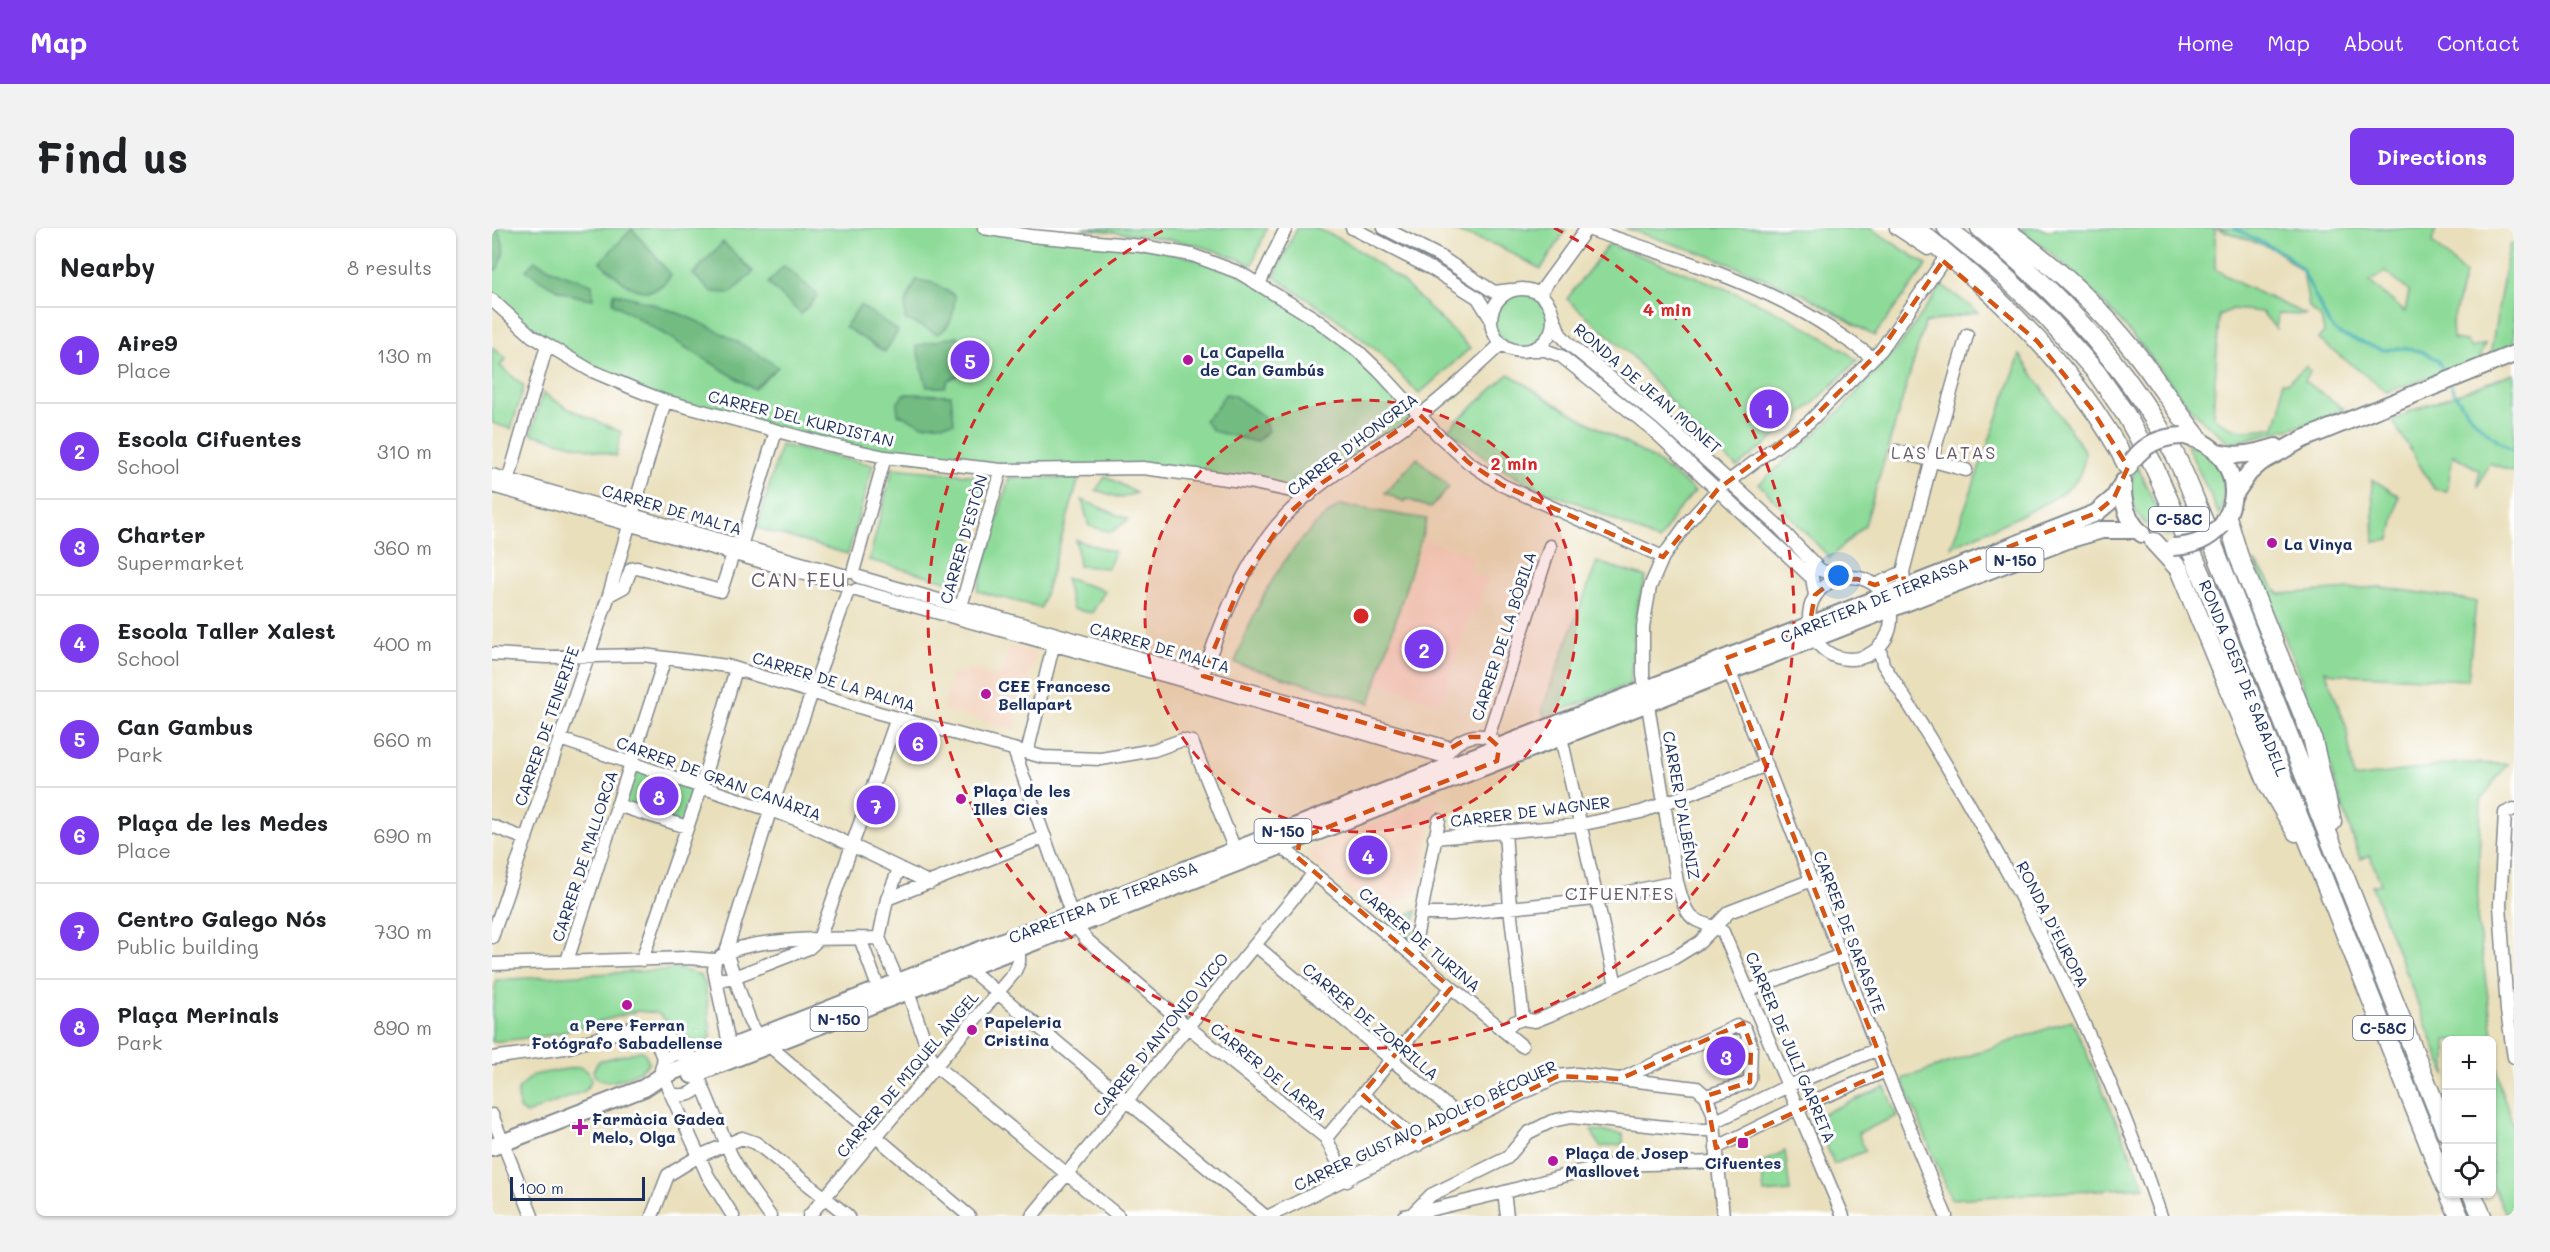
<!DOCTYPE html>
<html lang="en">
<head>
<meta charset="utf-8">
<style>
  :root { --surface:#fff; --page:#f2f2f2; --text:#202124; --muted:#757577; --line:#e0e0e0; --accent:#7c3aed }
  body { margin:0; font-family:Mali,sans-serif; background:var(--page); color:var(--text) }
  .controls { position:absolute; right:18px; bottom:18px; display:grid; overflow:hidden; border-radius:9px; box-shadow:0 2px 4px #0004 }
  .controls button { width:54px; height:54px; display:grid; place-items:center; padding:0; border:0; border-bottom:2px solid var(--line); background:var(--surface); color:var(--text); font:30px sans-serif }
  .scale { position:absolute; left:18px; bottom:15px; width:135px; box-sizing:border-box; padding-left:6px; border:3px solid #1b2f5e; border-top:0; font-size:16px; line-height:21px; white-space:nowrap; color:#1b2f5e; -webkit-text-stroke:4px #fff; paint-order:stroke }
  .you { position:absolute; left:1347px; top:348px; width:21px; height:21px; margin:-15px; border:4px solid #fff; border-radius:50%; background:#1a73e8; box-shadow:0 0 0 9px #1a73e833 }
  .badge { display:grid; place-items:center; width:39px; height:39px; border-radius:50%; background:var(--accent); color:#fff; font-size:20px; font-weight:700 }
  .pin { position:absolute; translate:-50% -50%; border:3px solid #fff; box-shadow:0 2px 6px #0006 }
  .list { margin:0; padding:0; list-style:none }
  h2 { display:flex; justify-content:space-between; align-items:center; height:78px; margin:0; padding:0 24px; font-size:26px }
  h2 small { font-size:20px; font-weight:400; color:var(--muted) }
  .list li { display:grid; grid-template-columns:39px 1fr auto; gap:18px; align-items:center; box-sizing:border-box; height:96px; padding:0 24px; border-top:2px solid var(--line) }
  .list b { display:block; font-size:22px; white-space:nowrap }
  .list p { margin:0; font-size:20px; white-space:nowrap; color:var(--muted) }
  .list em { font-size:20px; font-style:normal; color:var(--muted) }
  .icon { flex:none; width:33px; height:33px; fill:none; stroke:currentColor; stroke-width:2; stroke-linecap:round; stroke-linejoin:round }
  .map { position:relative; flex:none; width:2022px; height:988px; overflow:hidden; border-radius:9px }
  header { display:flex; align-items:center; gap:36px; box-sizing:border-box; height:84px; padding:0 30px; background:var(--accent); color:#fff }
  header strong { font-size:28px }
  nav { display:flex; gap:33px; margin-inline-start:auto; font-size:21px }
  .intro { display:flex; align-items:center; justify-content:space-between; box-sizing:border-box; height:144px; padding:0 36px }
  h1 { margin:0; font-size:42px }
  .button { padding:15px 27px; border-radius:9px; background:var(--accent); color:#fff; font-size:21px; font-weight:700 }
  main { display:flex; gap:36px; padding:0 36px }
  aside { flex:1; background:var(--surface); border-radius:9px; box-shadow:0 2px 4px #0004 }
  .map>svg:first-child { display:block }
  .built { fill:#f3d4bf }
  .green { fill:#8edb99; stroke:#54857c; stroke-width:1.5; fill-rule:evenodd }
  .forest { fill:#72bb81; stroke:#467570; stroke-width:1.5 }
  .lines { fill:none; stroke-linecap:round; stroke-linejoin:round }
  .stream { stroke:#3aacb2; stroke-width:3 }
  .minor-casing { stroke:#82878c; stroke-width:15 }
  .major-casing { stroke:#82878c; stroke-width:20 }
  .highway-casing { stroke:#82878c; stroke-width:21 }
  .minor { stroke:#fff; stroke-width:12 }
  .major { stroke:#fff; stroke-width:16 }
  .highway { stroke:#fff; stroke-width:18 }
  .major-bridge-casing { stroke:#82878c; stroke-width:20; stroke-linecap:butt }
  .major-bridge { stroke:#fff; stroke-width:16 }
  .marked { fill:none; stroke:#d45514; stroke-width:4.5; stroke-dasharray:12 8; stroke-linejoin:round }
  .ring { fill:none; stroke:#d62828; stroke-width:3; stroke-dasharray:10 8 }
  .poi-dot { fill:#b5179e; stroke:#fff; stroke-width:2 }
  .labels { text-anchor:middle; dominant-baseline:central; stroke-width:6; stroke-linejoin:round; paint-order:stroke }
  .shield { fill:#fff; stroke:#5f6d8e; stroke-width:1.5 }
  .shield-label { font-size:15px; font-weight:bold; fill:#1b2f5e }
  .poi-label { font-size:16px; font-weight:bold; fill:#1b2f5e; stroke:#fff; text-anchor:start }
  .street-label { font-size:16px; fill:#1b2f5e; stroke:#fff }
  .neighbourhood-label { font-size:18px; letter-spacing:1.5px; fill:#665b66; stroke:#fff }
  .quarter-label { font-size:20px; letter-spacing:1.5px; fill:#665b66; stroke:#fff }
  .centre { fill:#d62828; stroke:#fff; stroke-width:3 }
  .ring-label { font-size:18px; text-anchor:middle; font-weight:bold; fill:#d62828; stroke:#fff; stroke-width:6; stroke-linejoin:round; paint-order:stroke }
</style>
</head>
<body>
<header>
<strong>Map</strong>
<nav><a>Home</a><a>Map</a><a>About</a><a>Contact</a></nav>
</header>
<div class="intro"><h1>Find us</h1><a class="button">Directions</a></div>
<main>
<aside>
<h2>Nearby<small>8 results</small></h2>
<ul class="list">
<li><span class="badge">1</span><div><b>Aire9</b><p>Place</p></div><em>130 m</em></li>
<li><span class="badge">2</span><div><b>Escola Cifuentes</b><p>School</p></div><em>310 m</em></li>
<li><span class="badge">3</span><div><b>Charter</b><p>Supermarket</p></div><em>360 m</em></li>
<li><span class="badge">4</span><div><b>Escola Taller Xalest</b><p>School</p></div><em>400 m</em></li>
<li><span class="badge">5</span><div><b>Can Gambus</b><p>Park</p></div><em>660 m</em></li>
<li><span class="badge">6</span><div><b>Plaça de les Medes</b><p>Place</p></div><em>690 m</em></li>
<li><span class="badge">7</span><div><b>Centro Galego Nós</b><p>Public building</p></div><em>730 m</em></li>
<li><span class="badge">8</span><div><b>Plaça Merinals</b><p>Park</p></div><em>890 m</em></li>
</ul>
</aside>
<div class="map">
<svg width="2022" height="988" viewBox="0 0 2022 988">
  <rect width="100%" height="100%" fill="#fff"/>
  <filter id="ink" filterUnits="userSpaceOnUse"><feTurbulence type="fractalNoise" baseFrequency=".0167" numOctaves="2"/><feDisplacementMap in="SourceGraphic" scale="12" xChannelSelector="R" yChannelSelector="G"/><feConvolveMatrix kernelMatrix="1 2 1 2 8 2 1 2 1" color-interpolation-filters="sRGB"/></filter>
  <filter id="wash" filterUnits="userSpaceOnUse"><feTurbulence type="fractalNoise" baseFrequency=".008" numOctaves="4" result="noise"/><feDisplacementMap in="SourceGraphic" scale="24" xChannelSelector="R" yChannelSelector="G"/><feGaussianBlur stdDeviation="1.35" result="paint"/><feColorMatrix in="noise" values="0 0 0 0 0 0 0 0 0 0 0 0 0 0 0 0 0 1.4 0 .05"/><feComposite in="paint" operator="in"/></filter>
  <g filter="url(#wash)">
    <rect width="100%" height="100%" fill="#e9dfbb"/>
    <path class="built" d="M933,312L982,328L977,344L996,350L984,387L979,385L949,476L885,454Z
      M517,418L544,425L522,502L450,482L461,444L472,447L474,440L508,449Z
      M946,569L926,665L881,683L820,633L816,621Z"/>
    <path class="green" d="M0,0H492L650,18L733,38L822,90L928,187L818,267L702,246L509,242L393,229L173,173L98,142L0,72Z
      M589,0H775L760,37C702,10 651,8 589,0Z
      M805,0H824L856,15L912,55L978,120L927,166L889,126L841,88L782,49Z
      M953,0H1068L1074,2L1049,41L1006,18Z
      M1133,0H1378L1435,37L1382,108L1315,68L1218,28Z
      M1527,0H1549L1554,3L1569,0H1723V41L1750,57L1815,87L1786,86L1784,101L1770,84L1741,81L1727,87L1721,188C1742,206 1758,203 1783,199L1789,180L1790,154H1796L1814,138L1818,143L1813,153L1852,181L1823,194L1739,215C1696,186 1684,159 1652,121C1616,77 1573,34 1527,0Z
      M1724,0H1944L1940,14L1973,46L1960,96L1961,111L1974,113L1979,120L1993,116L1987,133L1895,164L1826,111L1832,104L1829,90L1817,79L1811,44L1782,21ZM1893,44L1917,63L1913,84L1878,54Z
      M2019,15L2022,16V120L1998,128L2017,18Z
      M1117,16C1203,49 1291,77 1365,132C1328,172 1288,206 1245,239L1201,200L1141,129L1075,71Z
      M1450,57L1486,84L1433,95L1373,297L1338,330L1267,256L1349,182L1409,116Z
      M1002 92a28 28 0 1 1 56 0a28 28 0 1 1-56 0Z
      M0,119L14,131L8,138L32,158L19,201L0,195Z
      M1528,127L1593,224C1593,234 1589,246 1583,254C1566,275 1487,305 1459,319Z
      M2022,145V244L1997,235L1986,259L1987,242L1961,227L1955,263L1942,261L1901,193L1917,184Z
      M1017,146L1062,175L1160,230L1203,263L1183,286L1167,313L1086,275L1040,259L998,233L956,201Z
      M51,165L75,180L129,204L124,228L39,206Z
      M1694,215C1728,224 1740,256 1727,287Z
      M289,217L381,237L356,326L265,300Z
      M925,230L957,259L938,280L915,271L913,274L893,265Z
      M1645,238L1678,309C1646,301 1629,268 1645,238Z
      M401,240L496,249L466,356L377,332Z
      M614,248L644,265L629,270L604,262Z
      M517,250H587L549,380L485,363Z
      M1880,251L1907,268L1898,312L1882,314Z
      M590,272L636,291V292L619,304L597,298Z
      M848,277L935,291L878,475L743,435C762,378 796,312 848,277Z
      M584,312L623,324L616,340L587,338Z
      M1762,333L1787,366L1888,359L1972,371L1984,374L1976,452L1843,446L1833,442L1854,498L1862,550L1967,535L2015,536L1989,572L1985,689L2008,859L2022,899V988H2015L2000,956V812H1954V848L1880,658L1889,656L1878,628L1868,631L1808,448Z
      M1105,334L1154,349L1145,377L1138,456L1053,489L1050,481Z
      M573,350L613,363L600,385L581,381Z
      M139,535L209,559L195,599L125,577Z
      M925,683L919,711L912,713L891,695Z
      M187,741L208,747L213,755L219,808L212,815H204L165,785L145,783L60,807L0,814V786L4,752Z
      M1580,792L1653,959L1459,971L1410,851Z
      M148,823L152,824L157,834C153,844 105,868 101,842L107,833Z
      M86,839C95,841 98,844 99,854L93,863L34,886L27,881L26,862L41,847Z
      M1393,859L1405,888L1366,905L1373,923L1342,936L1323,889Z
      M1099,902L1131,906V916L1108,919Z
      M1293,923L1298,963L1272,965L1269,935Z"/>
    <path class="forest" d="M0,0H4C14,14 14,29 4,42H0Z
      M140,1L179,47C154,81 131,54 108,34Z
      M231,14L261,44L239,65L219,64L201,46Z
      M43,33L67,45L100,56L101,71C71,67 59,60 34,42Z
      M292,38L326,67L309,86L276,55Z
      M424,52L442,55L463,68C461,85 462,96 446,106L413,91V76Z
      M122,65C185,80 232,103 286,139L262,161L121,75Z
      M368,77L406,103L393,124L353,99Z
      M465,108L470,114L472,145L456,152L453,159H435L424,118Z
      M412,166L459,167L462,195L430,197L406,186L405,176Z
      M733,166L741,167L771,188L776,203L764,214L721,203L712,192L723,182Z"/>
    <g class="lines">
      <path class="stream" d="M1742,0L1793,26L1810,41L1837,96L1847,106L1891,122L1914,120L1931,124L1946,132L1954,148
        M1958,156C1973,187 1993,205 2022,223"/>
    </g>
  </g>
  <g filter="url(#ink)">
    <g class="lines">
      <g class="minor-casing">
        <path id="minor" d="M492,0L539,8L650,18L700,27L748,45L822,90L865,122L888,144L945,206L976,234L1010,257L1171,329
          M860,0L940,41L986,70L999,91
          M892,0L947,28L1002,64L1019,62
          M1093,0C1161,23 1232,43 1296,76C1326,91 1353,110 1381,130
          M1404,0L1436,21
          M767,56L794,0
          M999 92a31 31 0 1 1 62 0a31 31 0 1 1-62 0Z
          M1047,66L1095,0
          M0,72L40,108L98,142L145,162L173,173L338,217L393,229L509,242L651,240L757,254L818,267
          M1061,87L1068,106L1078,117L1169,191L1284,296L1328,342L1352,350
          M1040,122H1053L1069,128L1160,201L1320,350L1323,367
          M1405,223L1474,242
          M0,247L351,347
          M0,258L349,356
          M14,260L55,117
          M361,344L393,229
          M367,349L959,520
          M1317 390a41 41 0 1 1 82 0a41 41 0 1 1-82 0Z
          M1383,357L1411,344
          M1413,359L1411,344L1440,231L1475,107
          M364,362L707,457L953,529
          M117,367L132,359L139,341L145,340L229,363L241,326L249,318L284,203
          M467,385L509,242
          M1387,418L1391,436C1503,609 1602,792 1669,988
          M0,426L55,429L151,427L235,438L387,485L551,529L609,531L662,522L690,512L700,514L743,622
          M1235,437L1394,843L1454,988
          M709,453C728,396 752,332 794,287C830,250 877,225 919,194C951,170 980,143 1009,116
          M996,509L1058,318
          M1069,509L1124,757
          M68,511L307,592L438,655
          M522,522L584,699L595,712L695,798L834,910L855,953
          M956,524C966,511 985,502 1001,512
          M535,525L561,418
          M125,577L195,599
          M2022,581L2013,585L2008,677L2015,783L2022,829
          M0,598L34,611
          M1013,603L1018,680L1031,791
          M942,610L1087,597L1149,584L1275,537
          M789,618L1030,818
          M395,671L553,609
          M929,686H960L1103,671L1185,654
          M0,709L117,367L173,173
          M368,710L387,762
          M763,717L974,894
          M234,724L278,583L356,363
          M234,724L258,794L267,809L477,988
          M921,726L947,592
          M229,728C258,708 350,711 387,710
          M150,732L209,559L244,441
          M223,732L222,742L238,821
          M75,733L173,430
          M470,735L773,988
          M0,736L195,730L223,732
          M226,752L242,749L317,720L327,711L405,490
          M406,754L387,710L395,671L407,641
          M1258,762L1349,727
          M416,764L437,825L446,840L626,988
          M1012,803L1022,794L1031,791L1043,793L1058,787L1182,730L1208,714L1237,684L1320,652
          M135,806H148L165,814L172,833
          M0,830L73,820L146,798L163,801L175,808L194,826
          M1129,851L1245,798L1253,801L1259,817L1258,851L1256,855L1214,868
          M179,866C191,869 202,867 209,856
          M870,866L920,908L926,917
          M0,887L40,988
          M1222,894L1296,858L1386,821
          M834,910L959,760
          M1224,920L1307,879L1394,843
          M1012,964L1015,988
          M921,985L939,967L1015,930L1036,905L1060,893L1079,889L1202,902H1223
          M160,988L176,947L207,928L250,910L264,915L356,988
          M241,988L216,948L169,844C169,829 185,822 198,828L239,927L256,957L278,988
          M317,988L522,745L527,734V721
          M540,988L822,645
          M777,988L1066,848L1085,846L1205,860L1214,868L1221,885L1231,988
          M912,988L1013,964L1085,944L1121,937L1225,934
          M1351,988L1231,704C1223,698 1213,697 1204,692C1192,686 1189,666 1185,654L1151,447V399L1158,359L1171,329L1197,293L1226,261L1317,194L1389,122L1451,33"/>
      </g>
      <g class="major-casing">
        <path id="major" d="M1696,209C1737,219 1754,262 1730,297
          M1725,224C1745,230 1764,225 1784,219
          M1631,254C1630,273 1635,293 1650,306
          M1742,267L1757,245L1768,235L1811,211L2022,126
          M200,847L1575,312L1610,302H1645
          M0,919L152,860L170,848L220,827L1604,285L1622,270L1631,254"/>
      </g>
      <g class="highway-casing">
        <path id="highway" d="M1423,0C1504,64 1589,146 1636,239
          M1455,0L1510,46L1555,89L1604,144L1634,187L1660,234L1719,368L1954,959
          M1488,0C1565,63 1632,135 1681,223C1693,245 1702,270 1712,294L1954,904
          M1510,0C1565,38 1616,87 1656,141C1673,165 1689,189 1708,212
          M1735,289L1747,329L1820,509L1840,594
          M1662,314L1687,341L1777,558L1804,604
          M1957,966L1967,988
          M1980,966L1990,988"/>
      </g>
      <use href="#minor" class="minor"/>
      <use href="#major" class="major"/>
      <use href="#highway" class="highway"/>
      <g class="major-bridge-casing">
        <path id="major-bridge" d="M1640,233C1653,216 1668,209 1690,208
          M1681,319C1702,318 1716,312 1730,297"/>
      </g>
      <use href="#major-bridge" class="major-bridge"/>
    </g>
  </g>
  <path class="marked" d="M1451,33L1545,113L1599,180L1636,239L1622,270L1604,285L1413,359L1411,346L1383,357L1365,351L1342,352L1323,367L1317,399L1232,431L1394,843L1224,920L1214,868L1258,854L1259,817L1251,795L1128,851L1066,848L926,917L870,866L959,760L805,629L808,610L1005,533L1007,519L996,509H978L959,520L711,448L747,360L794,288L830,255L928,187L976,234L1010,257L1171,329L1226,261L1317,194L1389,122Z"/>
  <circle cx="869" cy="388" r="216" fill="#d62828" fill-opacity=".12"/>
  <g class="ring">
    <circle cx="869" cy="388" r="216"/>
    <path d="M1062 0A433 433 0 1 1 676 0"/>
  </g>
  <g class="poi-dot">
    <circle cx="696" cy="132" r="6"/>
    <circle cx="1780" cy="315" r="6"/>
    <circle cx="494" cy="466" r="6"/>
    <circle cx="469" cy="571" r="6"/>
    <circle cx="135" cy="777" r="6"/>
    <circle cx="480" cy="802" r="6"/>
    <path d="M85 890h6v6h6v6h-6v6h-6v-6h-6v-6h6z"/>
    <rect x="1245" y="909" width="12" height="12" rx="3"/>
    <circle cx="1061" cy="933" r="6"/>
  </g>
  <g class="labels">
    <g class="shield">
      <rect x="1657" y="279" width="60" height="24" rx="4.5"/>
      <rect x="1494.5" y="320" width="57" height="24" rx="4.5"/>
      <rect x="762.5" y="591" width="57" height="24" rx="4.5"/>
      <rect x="318.5" y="779" width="57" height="24" rx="4.5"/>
      <rect x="1861" y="788" width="60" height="24" rx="4.5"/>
    </g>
    <g class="shield-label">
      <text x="1687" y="291">C-58C</text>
      <text x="1523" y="332">N-150</text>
      <text x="791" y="603">N-150</text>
      <text x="347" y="791">N-150</text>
      <text x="1891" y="800">C-58C</text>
    </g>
    <g class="poi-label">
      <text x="708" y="123">La Capella<tspan x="708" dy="18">de Can Gambús</tspan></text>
      <text x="1792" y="315">La Vinya</text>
      <text x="506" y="457">CEE Francesc<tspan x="506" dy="18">Bellapart</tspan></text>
      <text x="481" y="562">Plaça de les<tspan x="481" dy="18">Illes Cies</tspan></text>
      <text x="492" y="793">Papeleria<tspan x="492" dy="18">Cristina</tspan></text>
      <text x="135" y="796" text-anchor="middle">a Pere Ferran<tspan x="135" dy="18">Fotógrafo Sabadellense</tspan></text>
      <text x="100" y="890">Farmàcia Gadea<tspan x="100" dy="18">Melo, Olga</tspan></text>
      <text x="1073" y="924">Plaça de Josep<tspan x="1073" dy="18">Masllovet</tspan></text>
      <text x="1251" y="934" text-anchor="middle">Cifuentes</text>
    </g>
    <g class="street-label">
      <text transform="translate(1156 160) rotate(41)">RONDA DE JEAN MONET</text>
      <text transform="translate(309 190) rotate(14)">CARRER DEL KURDISTAN</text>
      <text transform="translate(860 216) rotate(-37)">CARRER D'HONGRIA</text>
      <text transform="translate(180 281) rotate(16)">CARRER DE MALTA</text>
      <text transform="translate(471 311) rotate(-74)">CARRER D'ESTÒN</text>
      <text transform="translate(1382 372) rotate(-22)">CARRETERA DE TERRASSA</text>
      <text transform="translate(1011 408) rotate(-72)">CARRER DE LA BÒBILA</text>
      <text transform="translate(668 419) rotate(16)">CARRER DE MALTA</text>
      <text transform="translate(1752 450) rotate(68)">RONDA OEST DE SABADELL</text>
      <text transform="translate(342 453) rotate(17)">CARRER DE LA PALMA</text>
      <text transform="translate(54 498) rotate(-71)">CARRER DE TENERIFE</text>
      <text transform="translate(227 550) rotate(20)">CARRER DE GRAN CANÀRIA</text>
      <text transform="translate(1190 577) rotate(80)">CARRER D'ALBÉNIZ</text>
      <text transform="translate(1038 583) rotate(-7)">CARRER DE WAGNER</text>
      <text transform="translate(92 628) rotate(-72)">CARRER DE MALLORCA</text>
      <text transform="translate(611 674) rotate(-21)">CARRETERA DE TERRASSA</text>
      <text transform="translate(1561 696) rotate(63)">RONDA D'EUROPA</text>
      <text transform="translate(1358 704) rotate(69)">CARRER DE SARASATE</text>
      <text transform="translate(928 711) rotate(40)">CARRER DE TURINA</text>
      <text transform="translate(879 793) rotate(40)">CARRER DE ZORRILLA</text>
      <text transform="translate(668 806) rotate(-51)">CARRER D'ANTONIO VICO</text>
      <text transform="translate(1299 819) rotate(67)">CARRER DE JULI GARRETA</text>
      <text transform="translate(777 843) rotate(39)">CARRER DE LARRA</text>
      <text transform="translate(415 846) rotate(-50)">CARRER DE MIQUEL ÀNGEL</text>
      <text transform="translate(933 897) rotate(-25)">CARRER GUSTAVO ADOLFO BÉCQUER</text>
    </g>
    <g class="neighbourhood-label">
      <text x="1452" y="224">LAS LATAS</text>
      <text x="1128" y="665">CIFUENTES</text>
    </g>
    <g class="quarter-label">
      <text x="307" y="351">CAN FEU</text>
    </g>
  </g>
  <circle cx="869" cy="388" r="9" class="centre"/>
  <g class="ring-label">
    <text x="1175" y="88">4 min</text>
    <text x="1022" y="242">2 min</text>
  </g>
</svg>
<div class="controls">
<button>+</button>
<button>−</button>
<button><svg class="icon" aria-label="locate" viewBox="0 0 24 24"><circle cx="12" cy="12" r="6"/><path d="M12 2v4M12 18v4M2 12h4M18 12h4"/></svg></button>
</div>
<div class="scale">100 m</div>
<div class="you"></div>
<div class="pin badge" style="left:1277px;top:181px">1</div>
<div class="pin badge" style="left:932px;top:421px">2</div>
<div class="pin badge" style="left:1234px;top:828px">3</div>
<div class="pin badge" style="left:876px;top:627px">4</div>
<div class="pin badge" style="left:478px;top:132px">5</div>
<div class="pin badge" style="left:426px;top:514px">6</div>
<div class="pin badge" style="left:384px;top:577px">7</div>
<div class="pin badge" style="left:167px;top:568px">8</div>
</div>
</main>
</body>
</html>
